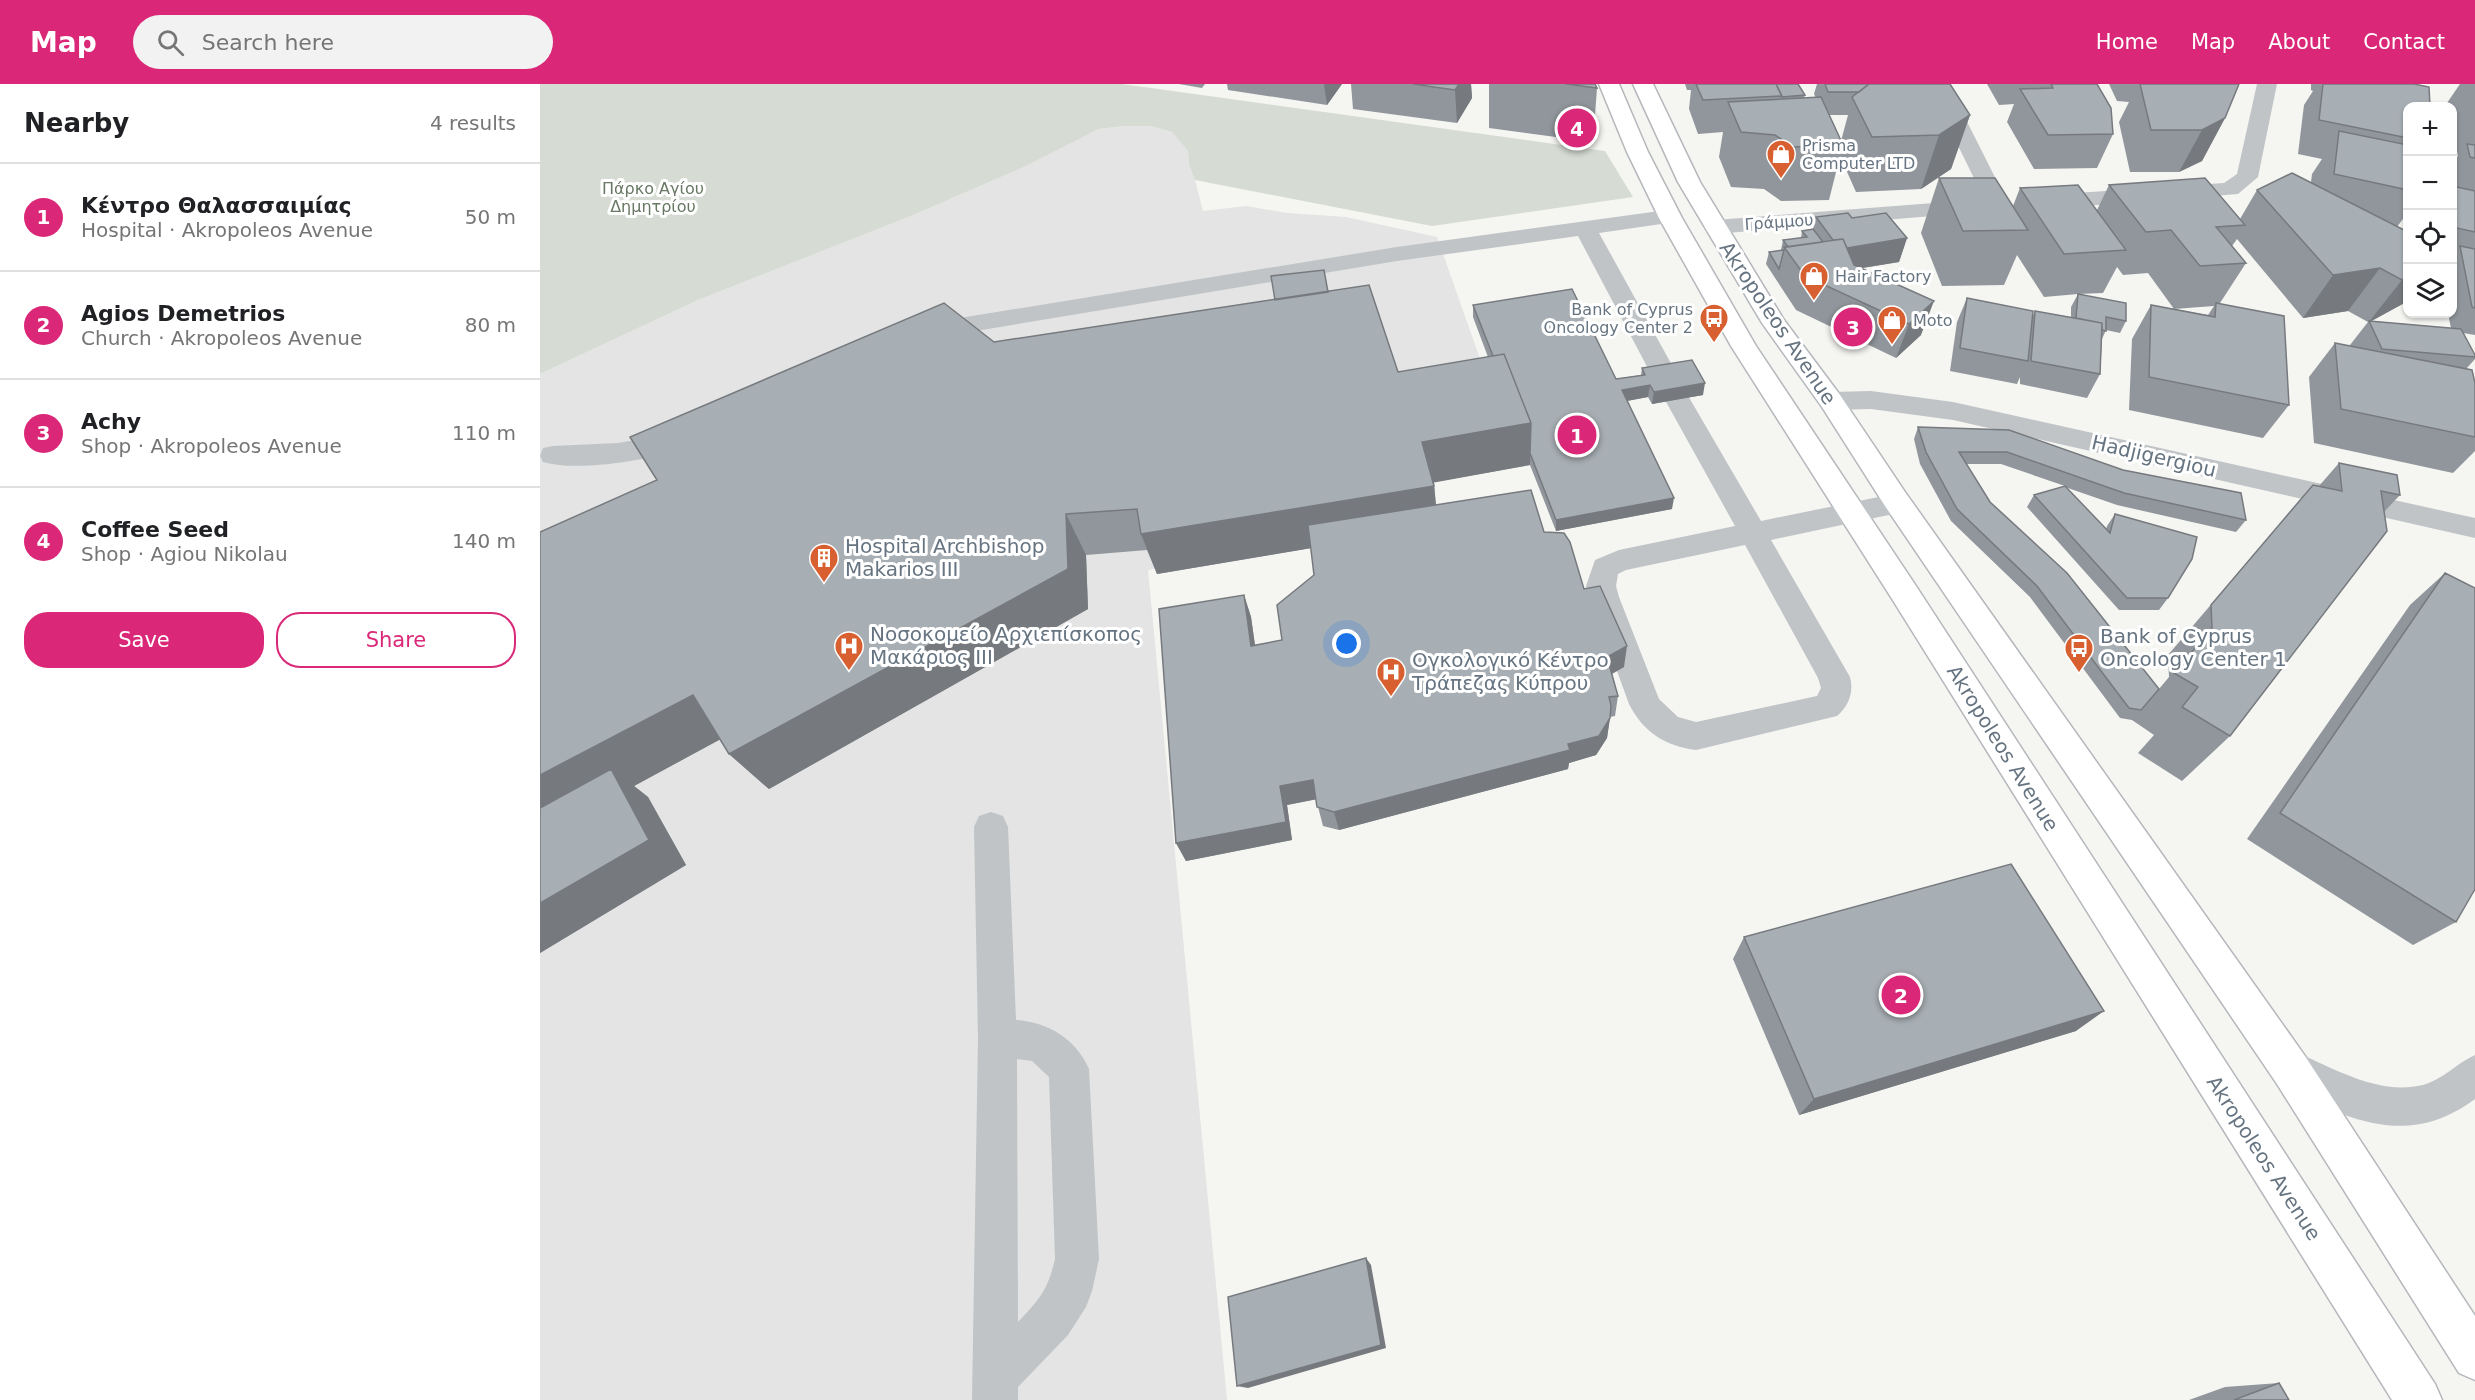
<!DOCTYPE html>
<html lang="en">
<head>
<meta charset="utf-8">
<style>
  :root { --surface:#fff; --page:#f2f2f2; --text:#202124; --muted:#757577; --line:#e0e0e0; --accent:#db2777 }
  body { margin:0; font-family:"DejaVu Sans",sans-serif; background:var(--page); color:var(--text) }
  .controls { position:absolute; right:18px; top:18px; display:grid; overflow:hidden; border-radius:12px; box-shadow:0 2px 4px #0004 }
  .controls button { width:54px; height:54px; display:grid; place-items:center; padding:0; border:0; border-bottom:2px solid var(--line); background:var(--surface); color:var(--text); font:30px sans-serif }
  .you { position:absolute; left:807px; top:560px; width:21px; height:21px; margin:-15px; border:4px solid #fff; border-radius:50%; background:#1a73e8; box-shadow:0 0 0 9px #1a73e833 }
  .badge { display:grid; place-items:center; width:39px; height:39px; border-radius:50%; background:var(--accent); color:#fff; font-size:20px; font-weight:700 }
  .pin { position:absolute; translate:-50% -50%; border:3px solid #fff; box-shadow:0 2px 6px #0006 }
  .list { margin:0; padding:0; list-style:none }
  h2 { display:flex; justify-content:space-between; align-items:center; height:78px; margin:0; padding:0 24px; font-size:26px }
  h2 small { font-size:20px; font-weight:400; color:var(--muted) }
  .list li { display:grid; grid-template-columns:39px 1fr auto; gap:18px; align-items:center; box-sizing:border-box; height:108px; padding:0 24px; border-top:2px solid var(--line) }
  .list b { display:block; font-size:22px; white-space:nowrap }
  .list p { margin:0; font-size:20px; white-space:nowrap; color:var(--muted) }
  .list em { font-size:20px; font-style:normal; color:var(--muted) }
  .actions { display:flex; gap:12px; padding:18px 24px }
  .actions a { flex:1; padding:14px 0; border:2px solid var(--accent); border-radius:24px; text-align:center; font-size:21px; color:var(--accent) }
  .actions .main { background:var(--accent); color:#fff }
  .icon { flex:none; width:33px; height:33px; fill:none; stroke:currentColor; stroke-width:2; stroke-linecap:round; stroke-linejoin:round }
  .map { position:relative; flex:none; width:1935px; height:1316px; overflow:hidden }
  header { display:flex; align-items:center; gap:36px; box-sizing:border-box; height:84px; padding:0 30px; background:var(--accent); color:#fff }
  header strong { font-size:28px }
  nav { display:flex; gap:33px; margin-inline-start:auto; font-size:21px }
  .search { width:420px; height:54px; background:var(--page); display:flex; align-items:center; gap:15px; box-sizing:border-box; padding:0 21px; border-radius:33px; color:var(--muted); font-size:22px }
  main { display:flex }
  aside { flex:1; background:var(--surface) }
  .map>svg:first-child { display:block }
  .built { fill:#e3e4e3 }
  .green { fill:#d6dcd3 }
  .lines { fill:none; stroke-linecap:round; stroke-linejoin:round }
  .major-casing { stroke:#b4b7bb; stroke-width:3 }
  .minor { fill:#c0c4c7; fill-rule:evenodd }
  .major { fill:#fff; fill-rule:evenodd }
  .wall { fill:#90969b; fill-rule:evenodd }
  .shaded-wall { fill:#767a7e }
  .building { fill:#a8afb4; stroke:#767a7e; stroke-width:1.5 }
  .labels { text-anchor:middle; dominant-baseline:central; stroke-width:6; stroke-linejoin:round; paint-order:stroke }
  .far-poi-label { font-size:16px; fill:#667481; stroke:#fff; text-anchor:start }
  .far-park-label { font-size:16px; fill:#687864; stroke:#fff }
  .far-street-label { font-size:16px; fill:#667481; stroke:#fff }
  .street-label { font-size:20px; fill:#667481; stroke:#fff }
  .poi-label { font-size:20px; fill:#667481; stroke:#fff; text-anchor:start }
</style>
</head>
<body>
<header>
<strong>Map</strong>
<div class="search"><svg class="icon" aria-label="search" viewBox="0 0 24 24"><circle cx="10" cy="10" r="6"/><path d="M15 15l6 6"/></svg>Search here</div>
<nav><a>Home</a><a>Map</a><a>About</a><a>Contact</a></nav>
</header>
<main>
<aside>
<h2>Nearby<small>4 results</small></h2>
<ul class="list">
<li><span class="badge">1</span><div><b>Κέντρο Θαλασσαιμίας</b><p>Hospital · Akropoleos Avenue</p></div><em>50 m</em></li>
<li><span class="badge">2</span><div><b>Agios Demetrios</b><p>Church · Akropoleos Avenue</p></div><em>80 m</em></li>
<li><span class="badge">3</span><div><b>Achy</b><p>Shop · Akropoleos Avenue</p></div><em>110 m</em></li>
<li><span class="badge">4</span><div><b>Coffee Seed</b><p>Shop · Agiou Nikolau</p></div><em>140 m</em></li>
</ul>
<div class="actions"><a class="main">Save</a><a>Share</a></div>
</aside>
<div class="map">
<svg width="1935" height="1316" viewBox="0 0 1935 1316">
  <rect width="100%" height="100%" fill="#f5f5f2"/>
  <path class="built" d="M585,42H611L632,48L639,56L648,67L649,81L655,96L663,127L706,122L747,129L806,133L897,153L957,323L845,344L868,436L608,486L687,1316H0V290L158,216L371,132L484,83L559,45Z"/>
  <path class="green" d="M0,0H582L1065,67L1093,113L892,142L655,96L649,81L648,67L632,48L611,42H585L559,45L484,83L371,132L158,216L0,290Z"/>
  <g class="lines">
    <g class="major-casing">
      <path id="major" d="M1059,0H1079L1108,68L1142,134L1216,262L1376,502L1895,1300L1902,1316H1852L1354,518L1191,262L1119,134L1087,68Z
        M1093,0H1113L1160,98L1244,236L1300,311L1365,408L1765,972L1935,1232V1296L1919,1289L1737,1000L1345,422L1282,323L1222,239L1138,98Z"/>
    </g>
    <path class="minor" d="M1388,0H1408L1469,121L1466,126L1458,128L1450,126L1447,121Z
      M1717,0H1737L1718,93L1698,110L1506,125L1498,123L1495,118L1498,113L1506,111L1684,99L1697,90Z
      M1433,116L1441,118L1444,123L1441,128L1175,150L1167,148L1164,143L1167,138L1175,136Z
      M1127,126L1135,128L1138,133L1135,138L1059,149L1138,292L1134,298L1125,300L1116,298L1112,292L1038,152L857,177L430,248L389,262L380,260L377,254L380,248L426,233L857,163Z
      M1138,307L1147,310L1221,437L1358,409L1368,412L1372,419L1368,426L1358,429L1231,456L1310,593C1314,608 1309,622 1297,632L1156,666C1125,662 1103,648 1089,620L1046,502L1055,476L1079,466L1195,442L1125,316L1129,310ZM1205,461L1278,594L1281,604L1277,612L1156,638L1138,633L1119,615L1079,513L1076,502L1078,490L1086,486Z
      M1331,307L1413,318L1935,434V454L1413,336L1331,325L1291,326L1282,323L1278,317L1282,311L1291,308Z
      M142,348L152,350L155,357L152,364C113,374 42,389 3,378L0,372L3,364L13,362L78,359Z
      M451,728L463,732L468,743L476,936C508,938 536,955 549,985L559,1175L552,1207L546,1223L528,1251L478,1303V1316H432L438,954L434,743L439,732ZM477,975L492,977L509,993L515,1175C508,1206 499,1216 478,1238Z
      M1751,966C1792,983 1837,1012 1883,1001C1902,996 1917,979 1935,971V1015C1865,1067 1805,1033 1737,1000L1731,986L1737,972Z"/>
    <use href="#major" class="major"/>
  </g>
  <path class="wall" d="M639,0H665L662,4Z
    M687,0H802L787,21L688,6Z
    M811,0H931L932,14L917,39L813,25Z
    M949,0H1055L1057,4L1053,58L949,44Z
    M1145,0H1258L1265,11L1264,14H1276L1274,10L1277,0H1410L1430,31L1411,85L1381,105L1316,108L1300,72L1289,116L1241,117L1224,105L1191,103L1179,73L1183,48L1158,50L1149,25L1151,6H1147ZM1289,31H1308L1301,57Z
    M1447,0H1557L1573,50L1557,84L1494,85L1467,38L1474,20L1459,21Z
    M1569,0H1699L1685,34L1662,77L1639,88H1590L1579,38L1589,18L1577,17Z
    M1771,0H1874L1868,22V128L1857,143L1868,217L1831,237L1911,244L1908,230H1912V80L1918,72L1912,45V22H1907V19L1920,0H1935V251L1923,249L1935,271V275L1926,285L1935,299V367L1913,389L1774,359L1769,293L1795,259L1811,262L1810,261L1828,238L1808,227L1763,234L1697,155L1692,162L1706,179L1680,219L1749,321L1723,354L1589,326L1592,255L1611,221L1668,231L1674,222L1634,225L1608,189L1583,191L1577,183L1563,209L1538,210L1586,237L1580,249L1566,246L1562,255L1560,290L1547,314L1480,300V293L1477,300L1410,287L1417,238L1427,214L1492,234L1495,227L1531,233V223L1538,210L1504,213L1477,171L1464,201L1402,202L1381,149L1399,94L1473,122L1480,104L1557,126L1569,101L1700,135L1717,106L1771,98L1772,90L1782,75L1758,70L1764,21L1773,7L1771,6Z
    M1276,133L1312,134L1367,154L1359,178L1322,184L1381,251L1356,274L1256,226L1226,180L1229,168L1241,166L1243,156L1261,154L1262,147L1273,145Z
    M788,208L858,288L948,273L933,233V221L1076,295L1101,291L1102,284L1163,311L1112,320L1108,313L1087,317L1132,425L1016,447L990,381L894,398L896,421L1004,448L1044,505L1084,583L1072,590L1078,612L1075,632L1070,633L1067,654L1056,671L1029,679L1028,685L799,746L783,742L776,715L747,721L752,756L646,777L636,759L704,511L711,533L715,561L742,556L774,491L771,464L617,490L607,466L546,471L548,525L229,705L189,670L180,655L94,702L108,713L146,781L0,869L117,396L454,258Z
    M1378,343L1469,346L1706,436L1696,448L1577,421L1525,403L1566,446L1567,442L1575,430L1628,514L1619,526H1579L1487,423L1494,411L1525,402L1461,380H1426L1450,418L1619,605L1629,593L1628,571L1773,401L1779,402L1799,379L1860,411L1844,428L1690,652L1642,697L1598,669L1614,651L1592,636L1580,634L1490,513L1411,437L1380,380L1374,355Z
    M1905,489L1916,838L1873,861L1707,755L1870,521Z
    M1204,853L1536,947L1259,1031L1193,875Z
    M1739,1299L1749,1316H1649L1685,1303Z"/>
  <path class="shaded-wall" d="M784,0H802L787,21Z
    M919,0H931L932,14L917,39L915,6Z
    M1430,31L1411,85L1381,105L1399,51Z
    M1685,34L1662,77L1639,88L1662,46Z
    M1367,154L1359,178L1267,193L1300,165Z
    M1840,184L1808,227L1763,234L1793,191Z
    M1868,193V217L1828,239L1862,196Z
    M1394,217L1381,251L1356,274L1369,240Z
    M1165,299L1163,311L1112,320L1114,308Z
    M1110,301L1108,313L1081,318L1082,306Z
    M991,339L990,381L886,400L882,358Z
    M894,402L898,443L617,490L601,450Z
    M1134,414L1132,425L1016,447V436Z
    M526,430L546,471L548,525L229,705L189,670Z
    M704,511L711,533L718,583L711,562Z
    M1087,562L1084,583L1064,594L1067,573Z
    M153,611L194,648L94,702L108,713L146,781L0,869V691Z
    M1070,634L1067,654L1056,671L1029,679L1028,685L799,746L794,728L1028,660Z
    M773,696L778,715L747,721L752,756L646,777L636,759L740,702Z
    M1564,927L1536,947L1259,1031L1274,1015Z
    M826,1174L831,1181L846,1264L708,1304L697,1302Z"/>
  <path class="building" d="M873,0H919L915,6Z
    M1026,0H1055L1057,4Z
    M1156,0H1236L1242,12L1163,16Z
    M1236,0H1258L1265,11L1242,13Z
    M1285,0H1329L1319,8H1288Z
    M1329,0H1410L1430,31L1399,51L1332,53L1312,13Z
    M1511,0H1557L1571,24L1573,50L1508,51L1480,5L1513,4Z
    M1600,0H1699L1685,34L1662,46H1611Z
    M1783,0H1874L1889,3L1890,22H1868V54L1779,36Z
    M1281,13L1303,61L1253,63L1235,51L1201,48L1188,18Z
    M1799,47L1868,61V106L1794,90Z
    M1927,60L1935,61V74L1930,73Z
    M1752,89L1868,148V193L1862,196L1840,184L1793,191L1717,106Z
    M1399,94H1455L1488,146L1423,147Z
    M1665,94L1705,141L1676,143L1706,179L1660,182L1631,146L1606,148L1569,101Z
    M1538,101L1586,166L1524,170L1480,104Z
    M1912,102L1935,107V148L1912,143Z
    M1308,129L1312,134L1346,129L1367,154L1307,164L1303,155L1293,156L1276,133Z
    M1273,145L1283,158L1248,163L1243,156L1267,153L1262,147Z
    M1303,155L1314,181L1394,217L1369,240L1265,192L1244,163Z
    M1920,162L1935,165V224L1932,223Z
    M1244,166L1239,185L1229,168Z
    M784,186L788,208L735,216L731,192Z
    M829,201L858,288L964,270L991,339L882,358L894,402L601,450L597,425L526,430L528,485L189,670L153,611L0,691V448L117,396L90,353L404,219L454,258Z
    M1032,205L1076,295L1105,291L1102,284L1152,276L1165,299L1114,308L1110,301L1082,306L1134,414L1016,436L990,369L991,339L964,270L953,272L933,221Z
    M1538,210L1586,219V237L1566,233V247L1562,246V239L1536,234Z
    M1427,214L1493,227L1488,277L1420,264Z
    M1676,219L1744,232L1749,321L1609,293L1611,221L1675,233Z
    M1495,227L1562,239L1560,290L1491,277Z
    M1829,237L1921,245L1935,271V273L1842,265Z
    M1795,259L1932,286L1935,299V353L1801,325Z
    M1378,343L1469,346L1583,386L1701,409L1706,436L1584,409L1467,368H1419L1450,418L1527,489L1619,605L1601,626L1589,624L1497,502L1417,425L1386,368Z
    M1799,379L1857,391L1860,411L1841,407L1847,447L1690,652L1642,623L1658,603L1634,589L1672,544L1671,521L1773,401L1802,407Z
    M1525,402L1570,449L1575,430L1657,453L1652,475L1628,514H1587L1494,411Z
    M991,406L1004,448L1024,449L1030,458L1044,505L1060,502L1087,562L1067,573L1078,612L1069,613L1071,622L1070,634L1059,652L1028,660L1030,666L794,728L777,723L773,696L740,702L746,738L636,759L619,525L704,511L711,562L742,556L737,521L774,491L768,441Z
    M1905,489L1935,504V805L1916,838L1740,729Z
    M71,685L109,756L0,819V724Z
    M1471,780L1564,927L1274,1015L1204,853Z
    M826,1174L841,1261L697,1302L688,1213Z
    M1739,1299L1749,1316H1694Z"/>
  <defs>
    <g id="shop-pin" transform="scale(1.5)"><path d="M0 17L-7.5 6A9.5 9.5 0 1 1 7.5 6Z" fill="#d75f30" stroke="#fff"/><path d="M-5-2.5h2.3a2.7 3.5 0 0 1 5.4 0H5L5.5 6h-11ZM-1.5-2.5h3a1.5 2.3 0 0 0-3 0Z" fill="#fff"/></g>
    <g id="bus-pin" transform="scale(1.5)"><path d="M0 17L-7.5 6A9.5 9.5 0 1 1 7.5 6Z" fill="#d75f30" stroke="#fff"/><path d="M-5-6H5V4H4V6H2V4H-2V6H-4V4H-5ZM-3.5-4V0h7V-4ZM-3.5 1.2v1.5H-2V1.2ZM2 1.2v1.5H3.5V1.2Z" fill="#fff"/></g>
    <g id="building-pin" transform="scale(1.5)"><path d="M0 17L-7.5 6A9.5 9.5 0 1 1 7.5 6Z" fill="#d75f30" stroke="#fff"/><path d="M-4-6H4V6H1V3H-1V6H-4ZM-2.5-4.3h1.7v1.8h-1.7ZM.8-4.3h1.7v1.8H.8ZM-2.5-1h1.7V.8h-1.7ZM.8-1h1.7V.8H.8Z" fill="#fff"/></g>
    <g id="hospital-pin" transform="scale(1.5)"><path d="M0 17L-7.5 6A9.5 9.5 0 1 1 7.5 6Z" fill="#d75f30" stroke="#fff"/><path d="M-5-5h3v3.5h4V-5h3V5h-3V1.5h-4V5h-3Z" fill="#fff"/></g>
  </defs>
  <g fill-rule="evenodd">
    <use href="#shop-pin" x="1241" y="70"/>
    <use href="#shop-pin" x="1274" y="192"/>
    <use href="#bus-pin" x="1174" y="234"/>
    <use href="#shop-pin" x="1352" y="236"/>
    <use href="#building-pin" x="284" y="474"/>
    <use href="#hospital-pin" x="309" y="562"/>
    <use href="#bus-pin" x="1539" y="564"/>
    <use href="#hospital-pin" x="851" y="588"/>
  </g>
  <g class="labels">
    <g class="far-poi-label">
      <text x="1262" y="61">Prisma<tspan x="1262" dy="18">Computer LTD</tspan></text>
      <text x="1295" y="192">Hair Factory</text>
      <text x="1153" y="225" text-anchor="end">Bank of Cyprus<tspan x="1153" dy="18">Oncology Center 2</tspan></text>
      <text x="1373" y="236">Moto</text>
    </g>
    <g class="far-park-label">
      <text x="113" y="104">Πάρκο Αγίου<tspan x="113" dy="18">Δημητρίου</tspan></text>
    </g>
    <g class="far-street-label">
      <text transform="translate(1239 138) rotate(-4)">Γράμμου</text>
    </g>
    <g class="street-label">
      <text transform="translate(1238 239) rotate(56)">Akropoleos Avenue</text>
      <text transform="translate(1614 372) rotate(13)">Hadjigergiou</text>
      <text transform="translate(1463 664) rotate(58)">Akropoleos Avenue</text>
      <text transform="translate(1724 1074) rotate(57)">Akropoleos Avenue</text>
    </g>
    <g class="poi-label">
      <text x="305" y="462">Hospital Archbishop<tspan x="305" dy="23">Makarios III</tspan></text>
      <text x="330" y="550">Νοσοκομείο Αρχιεπίσκοπος<tspan x="330" dy="23">Μακάριος ΙΙΙ</tspan></text>
      <text x="1560" y="552">Bank of Cyprus<tspan x="1560" dy="23">Oncology Center 1</tspan></text>
      <text x="872" y="576">Ογκολογικό Κέντρο<tspan x="872" dy="23">Τράπεζας Κύπρου</tspan></text>
    </g>
  </g>
</svg>
<div class="controls">
<button>+</button>
<button>−</button>
<button><svg class="icon" aria-label="locate" viewBox="0 0 24 24"><circle cx="12" cy="12" r="6"/><path d="M12 2v4M12 18v4M2 12h4M18 12h4"/></svg></button>
<button><svg class="icon" aria-label="layers" viewBox="0 0 24 24"><path d="M12 4l9 5-9 5-9-5zM3 14l9 5 9-5"/></svg></button>
</div>
<div class="you"></div>
<div class="pin badge" style="left:1037px;top:351px">1</div>
<div class="pin badge" style="left:1361px;top:911px">2</div>
<div class="pin badge" style="left:1313px;top:243px">3</div>
<div class="pin badge" style="left:1037px;top:44px">4</div>
</div>
</main>
</body>
</html>
